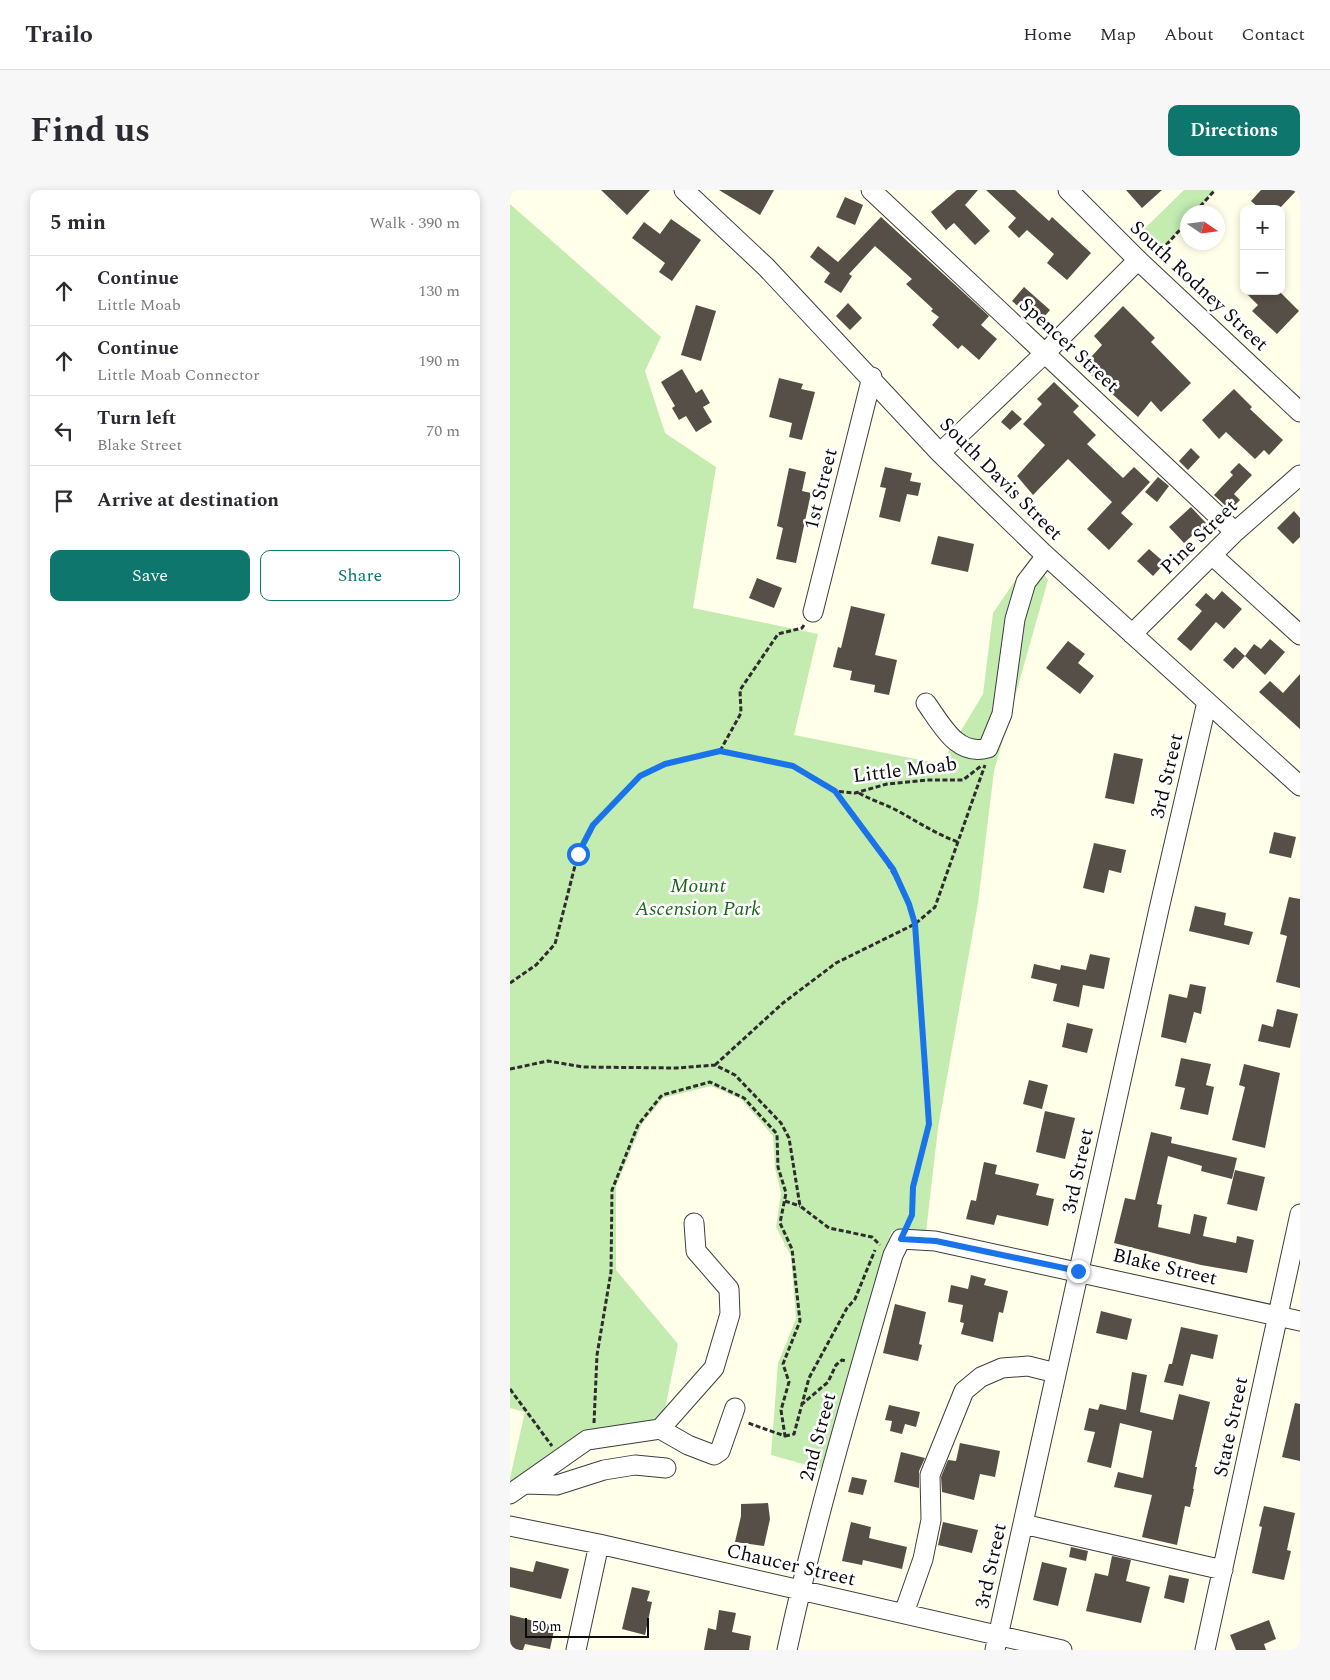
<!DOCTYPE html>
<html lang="en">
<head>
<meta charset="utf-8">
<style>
  :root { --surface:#fff; --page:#f7f7f7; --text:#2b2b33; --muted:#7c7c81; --line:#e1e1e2; --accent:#0f766e }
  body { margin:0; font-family:Spectral,serif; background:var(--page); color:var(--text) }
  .controls { position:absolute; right:15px; top:15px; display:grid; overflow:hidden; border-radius:10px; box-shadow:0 2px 8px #0003 }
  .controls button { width:45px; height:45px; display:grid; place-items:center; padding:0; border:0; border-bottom:1px solid var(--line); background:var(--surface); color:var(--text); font:25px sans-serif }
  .compass { position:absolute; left:670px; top:15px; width:45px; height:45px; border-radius:50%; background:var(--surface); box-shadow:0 2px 8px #0003; rotate:103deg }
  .scale { position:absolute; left:15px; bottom:12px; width:124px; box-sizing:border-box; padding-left:5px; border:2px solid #0b0b0b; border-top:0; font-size:14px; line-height:18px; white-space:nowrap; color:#0b0b0b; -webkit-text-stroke:4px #fff; paint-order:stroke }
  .stop { position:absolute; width:15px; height:15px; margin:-11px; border:4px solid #1a73e8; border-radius:50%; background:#fff }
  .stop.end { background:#1a73e8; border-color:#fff; box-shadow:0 1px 5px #0008 }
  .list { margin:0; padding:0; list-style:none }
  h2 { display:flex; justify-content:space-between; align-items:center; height:65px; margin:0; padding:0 20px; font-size:21px }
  h2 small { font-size:16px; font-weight:400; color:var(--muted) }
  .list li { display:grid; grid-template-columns:32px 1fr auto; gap:15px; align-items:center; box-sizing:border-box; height:70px; padding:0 20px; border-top:1px solid var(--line) }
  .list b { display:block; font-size:19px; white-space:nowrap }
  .list p { margin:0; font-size:16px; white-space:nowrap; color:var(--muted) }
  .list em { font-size:16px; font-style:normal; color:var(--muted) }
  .actions { display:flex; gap:10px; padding:15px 20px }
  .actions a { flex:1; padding:11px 0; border:1px solid var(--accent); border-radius:10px; text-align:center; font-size:18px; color:var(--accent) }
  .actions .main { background:var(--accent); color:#fff }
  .icon { flex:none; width:28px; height:28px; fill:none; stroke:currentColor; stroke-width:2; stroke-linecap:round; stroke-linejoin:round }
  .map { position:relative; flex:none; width:790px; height:1460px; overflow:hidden; border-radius:10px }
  header { display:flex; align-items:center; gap:30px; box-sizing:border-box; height:70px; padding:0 25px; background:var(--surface); border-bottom:1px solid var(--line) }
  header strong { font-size:24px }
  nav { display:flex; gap:28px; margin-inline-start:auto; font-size:18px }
  .intro { display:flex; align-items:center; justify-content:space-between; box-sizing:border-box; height:120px; padding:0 30px }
  h1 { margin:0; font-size:35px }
  .button { padding:12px 22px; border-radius:10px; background:var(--accent); color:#fff; font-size:18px; font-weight:700 }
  main { display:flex; gap:30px; padding:0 30px }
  aside { flex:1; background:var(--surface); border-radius:10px; box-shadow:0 2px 8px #0003 }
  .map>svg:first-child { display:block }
  .green { fill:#c4ecb1 }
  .building { fill:#554f47 }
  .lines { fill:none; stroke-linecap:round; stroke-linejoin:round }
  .minor-casing { stroke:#3e3e3e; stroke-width:21 }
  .path { stroke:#2d2d2d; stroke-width:3; stroke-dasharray:5 2.5; stroke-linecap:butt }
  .minor { stroke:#fff; stroke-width:19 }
  .route { stroke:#1a73e8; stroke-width:6 }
  .labels { text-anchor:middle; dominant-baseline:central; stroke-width:5; stroke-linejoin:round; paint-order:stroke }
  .street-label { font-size:20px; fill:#0b0b0b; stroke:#fff }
  .park-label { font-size:20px; font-style:italic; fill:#196718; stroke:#fff }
</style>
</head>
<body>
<header>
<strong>Trailo</strong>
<nav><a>Home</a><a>Map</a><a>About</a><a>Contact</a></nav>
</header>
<div class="intro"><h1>Find us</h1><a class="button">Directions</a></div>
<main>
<aside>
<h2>5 min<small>Walk · 390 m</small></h2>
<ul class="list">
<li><svg class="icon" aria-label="ahead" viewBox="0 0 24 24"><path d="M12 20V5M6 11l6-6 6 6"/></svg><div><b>Continue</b><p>Little Moab</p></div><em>130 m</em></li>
<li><svg class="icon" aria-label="ahead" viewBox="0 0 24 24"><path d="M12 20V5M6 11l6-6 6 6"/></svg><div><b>Continue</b><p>Little Moab Connector</p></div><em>190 m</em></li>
<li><svg class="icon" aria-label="left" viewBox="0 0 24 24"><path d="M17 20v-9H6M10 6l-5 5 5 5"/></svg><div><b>Turn left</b><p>Blake Street</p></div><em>70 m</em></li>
<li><svg class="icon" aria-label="arrive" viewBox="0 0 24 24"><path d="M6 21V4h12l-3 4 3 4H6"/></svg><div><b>Arrive at destination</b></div></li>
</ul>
<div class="actions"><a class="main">Save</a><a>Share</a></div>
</aside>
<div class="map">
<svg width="790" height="1460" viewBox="0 0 790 1460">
  <rect width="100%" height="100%" fill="#ffffea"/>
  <path class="green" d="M674,0H705L685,22H678L677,31L647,65L627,46Z
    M0,14L151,147L135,181L155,243L206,277L183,418L308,444L284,545L431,574L473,504L483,423L521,367L538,390L484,581L468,713L428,938L416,1042L382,1040L311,1279L261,1265L268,1173L286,1129L281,1066L266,1037L271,1003L265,978L263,946L231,909L201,896L153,908L132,934L106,996V1080L168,1154L153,1229L114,1236L0,1299V1288L15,1222L0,1218Z"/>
  <path class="building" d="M91,0H140L117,25Z
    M209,0H264L250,25Z
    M447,0H468L455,15L480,41L465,55L444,33L436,40L421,22Z
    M476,0H505L539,31L542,27L581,63L557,90L537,73L544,64L517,40L509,48L498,37L506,28Z
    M616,0H652L632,18Z
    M751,0H787L769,19H750L741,11Z
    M335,7L353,15L345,35L326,27Z
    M371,27L479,126L471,135L487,149L469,170L452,155L448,159L422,135L429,127L421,121L423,119L396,94L402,89L365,56L339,84L342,86L331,103L314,92L320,83L300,67L308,56L328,72Z
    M161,29L191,50L162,91L149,82L155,73L122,48L134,32L150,44Z
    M514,97L540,120L528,134L502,111Z
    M734,101H769L789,121L767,144L742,121L748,115Z
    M338,113L352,128L340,140L326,126Z
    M186,115L206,121L191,171L171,165Z
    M613,116L645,148L641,152L681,193L651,222L641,211L628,227L572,177L592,155L584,146Z
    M172,179L186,203L192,199L200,213L193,217L202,232L186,242L176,226L169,230L162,218L165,216L151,192Z
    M269,188L293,194L291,199L305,202L292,250L279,247L282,233L259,227Z
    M544,192L569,216L563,222L586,245L577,254L613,288L624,277L640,292L611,323L623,334L599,360L577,339L602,312L558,269L523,305L507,286L535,255L513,234L532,214L527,209Z
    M724,199L742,217L740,219L773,250L759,265L754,260L745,269L716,242L709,249L692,230Z
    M502,220L512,229L500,240L491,232Z
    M681,258L690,267L678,280L669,271Z
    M729,273L742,285L724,304L730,310L720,320L704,305L723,285L720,282Z
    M375,277L402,283L400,291L411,293L408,306L397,304L390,332L369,327L376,298L370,297Z
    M279,278L296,282L292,301L301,303L286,373L266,369L273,338L267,336Z
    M648,287L659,296L647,312L635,302Z
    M681,317L696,333L674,353L659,337Z
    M784,321L790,328V347L783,354L767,338Z
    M428,346L464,354L458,382L421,374Z
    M639,359L655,373L643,386L627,371Z
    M247,388L272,398L264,418L239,408Z
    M712,401L732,419L714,439L706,432L681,461L667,449L692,421L685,415L696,403L704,410Z
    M341,416L375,424L365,465L387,470L379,505L364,502L365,495L340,490L342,481L323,477L328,457L331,458Z
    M760,449L775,462L755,485L735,466L744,454L751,459Z
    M558,451L575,464L568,473L584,486L570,504L536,478Z
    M725,457L735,466L723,479L713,470Z
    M790,484V539L749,502L760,491L773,503Z
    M604,563L633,569L624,614L595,608Z
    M764,642L786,647L781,668L759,663Z
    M584,653L616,660L611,683L599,680L594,703L573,698Z
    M779,707L790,709V798L766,792L777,746L770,744Z
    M685,716L716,723L714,735L743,742L739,755L679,741Z
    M580,764L600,768L594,799L573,795L569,817L543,811L547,794L521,788L524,774L550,780L551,775L576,780Z
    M680,794L696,797L691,824L684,822L676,853L651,847L659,804L677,808Z
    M767,819L788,824L780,858L748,851L752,834L763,837Z
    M557,833L583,839L577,863L552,857Z
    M671,868L701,874L696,895L704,897L698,925L670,919L675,898L665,896Z
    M734,874L770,883L755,958L722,950L735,897L729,895Z
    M519,890L538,895L532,919L513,914Z
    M535,921L565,928L555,969L526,962Z
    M641,942L662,947L661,953L727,968L722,989L691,981L692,976L658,966L647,1014L652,1015L648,1037L680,1044L684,1024L697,1027L693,1046L726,1053L727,1046L744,1050L737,1083L691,1075L604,1053L615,1008L625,1010Z
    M474,972L487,975L485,984L529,994L526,1005L544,1009L538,1036L487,1025L484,1035L456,1029L461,1010L466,1011Z
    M725,980L755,987L747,1021L717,1014Z
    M461,1085L476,1089L474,1095L498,1101L493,1123L489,1122L483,1152L451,1144L454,1133L450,1132L453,1115L438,1112L441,1095L458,1099Z
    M385,1114L416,1122L409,1154L412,1155L408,1171L373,1163Z
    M591,1121L622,1129L617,1150L586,1143Z
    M671,1137L708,1145L703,1169L681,1164L673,1196L654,1192L659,1174H662Z
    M622,1182L637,1185L630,1222L663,1230L669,1204L700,1212L685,1277H687L683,1299H684L680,1317L675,1316L667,1355L632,1347L642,1305L604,1297L608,1282L633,1288L642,1241L610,1233L601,1278L577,1272L585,1242L574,1240L579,1218L588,1220L590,1214L616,1220Z
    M785,1213L790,1214V1271L772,1267Z
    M379,1215L410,1222L406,1237L395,1234L392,1244L380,1241L382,1231L375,1230Z
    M450,1253L490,1261L485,1287L470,1284L464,1310L432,1302L431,1287L438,1270L446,1271Z
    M391,1262L415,1268L409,1281V1298L384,1292Z
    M342,1287L357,1290L353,1305L338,1302Z
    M258,1313L260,1329L254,1356L225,1352L231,1326V1314Z
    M754,1316L785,1323L777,1360L781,1361L774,1390L742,1383L752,1337L749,1336Z
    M341,1332L361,1337L359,1348L397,1357L392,1379L353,1370L352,1375L332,1371Z
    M433,1332L468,1340L462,1363L428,1355Z
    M561,1357L578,1361L576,1371L559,1367Z
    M602,1366L621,1370L616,1391L640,1397L631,1433L576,1421L585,1383L598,1386Z
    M26,1371L59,1379L51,1409L0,1397V1377L23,1382Z
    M532,1372L557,1378L548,1416L523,1410Z
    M659,1385L679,1389L674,1413L654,1408Z
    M122,1397L140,1401L137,1411L142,1412L135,1445L112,1439Z
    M209,1420L226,1423L222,1442L241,1446L239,1460H194L198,1438L206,1440Z
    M0,1425L45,1436L40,1459L15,1454L13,1460H0Z
    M759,1430L766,1449L754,1454L756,1460H726L720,1445Z"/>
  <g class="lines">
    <g class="minor-casing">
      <path id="minor" d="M174,0L256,77L430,263L533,363L790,596
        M361,0L725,342
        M558,0L628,70L790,222
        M430,263L535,163L628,70
        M703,366L790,445
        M303,422L362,187
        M622,444L725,342L790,285
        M416,513C432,535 447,567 478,558L492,524L505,429L516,392L536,366
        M150,1239L178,1255L204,1265L210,1261L225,1218
        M15,1294L47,1295L94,1280L125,1275L156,1278
        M0,1304L77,1250L150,1239L204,1178L220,1124L219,1099L186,1061L184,1033
        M513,1334L713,1380
        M0,1336L89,1354L552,1460
        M394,1423L413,1369L421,1330L420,1285L454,1201L471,1187L492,1178L518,1176L546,1183
        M66,1460L89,1354
        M277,1460C306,1327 345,1196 383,1065L391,1049L425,1051L790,1131
        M485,1460L649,719L697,512
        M695,1460L790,1024"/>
    </g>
    <path class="path" d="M685,22L705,0
      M646,66L678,31
      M210,561L231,523L230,500L268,444L292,438L294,435
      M325,601C358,646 389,680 405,734L419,934L403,997V1025L398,1034
      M349,603C361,610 375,614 388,621C408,632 426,644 448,652
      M0,793L26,775L45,754L68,664L83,635L130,587L155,573L210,561L283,576L325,601L345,603L377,594L417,590H453L471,576
      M205,875L273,813L326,773L405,734L425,717L475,575
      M0,879L38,871L73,877L167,878L205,875L225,885L271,933L279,948L290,1016L319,1038L362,1047L370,1055
      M275,1011L290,1016
      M0,1199L42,1256
      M291,1215L318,1192L326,1175L332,1170L336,1171
      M84,1233L87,1165L101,1082L102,1000L128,935L152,905L200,892L234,908L267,944L268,977L276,1003L270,1033L282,1059L290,1131L273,1174L279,1192L271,1220L275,1246L238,1233
      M275,1246L284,1244L299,1188L337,1118L345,1109L365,1060"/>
    <use href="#minor" class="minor"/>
  </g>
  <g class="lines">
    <path class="route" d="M68,664L83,635L130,586L155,574L210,561L283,576L325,601L383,679L399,714L405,734L419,934L403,997L402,1025L391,1049L426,1051L568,1081"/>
  </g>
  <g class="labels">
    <g class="street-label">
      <text transform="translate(689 96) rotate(43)">South Rodney Street</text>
      <text transform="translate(559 155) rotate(43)">Spencer Street</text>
      <text transform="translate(491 289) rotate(45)">South Davis Street</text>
      <text transform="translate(311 299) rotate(-76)">1st Street</text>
      <text transform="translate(689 347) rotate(-44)">Pine Street</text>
      <text transform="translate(395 580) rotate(-7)">Little Moab</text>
      <text transform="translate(657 586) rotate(-77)">3rd Street</text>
      <text transform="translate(568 981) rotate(-78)">3rd Street</text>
      <text transform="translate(655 1077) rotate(13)">Blake Street</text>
      <text transform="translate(721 1237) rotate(-78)">State Street</text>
      <text transform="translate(308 1247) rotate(-75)">2nd Street</text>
      <text transform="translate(281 1375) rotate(13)">Chaucer Street</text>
      <text transform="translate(481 1376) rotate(-78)">3rd Street</text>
    </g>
    <g class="park-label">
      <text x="188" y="696">Mount<tspan x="188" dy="23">Ascension Park</tspan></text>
    </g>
  </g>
</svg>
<div class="controls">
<button>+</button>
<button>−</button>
</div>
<svg class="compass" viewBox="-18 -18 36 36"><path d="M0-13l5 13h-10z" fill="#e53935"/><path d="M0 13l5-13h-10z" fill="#7c7c81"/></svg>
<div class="scale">50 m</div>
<div class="stop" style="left:68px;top:664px"></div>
<div class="stop end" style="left:568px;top:1081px"></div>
</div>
</main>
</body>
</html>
